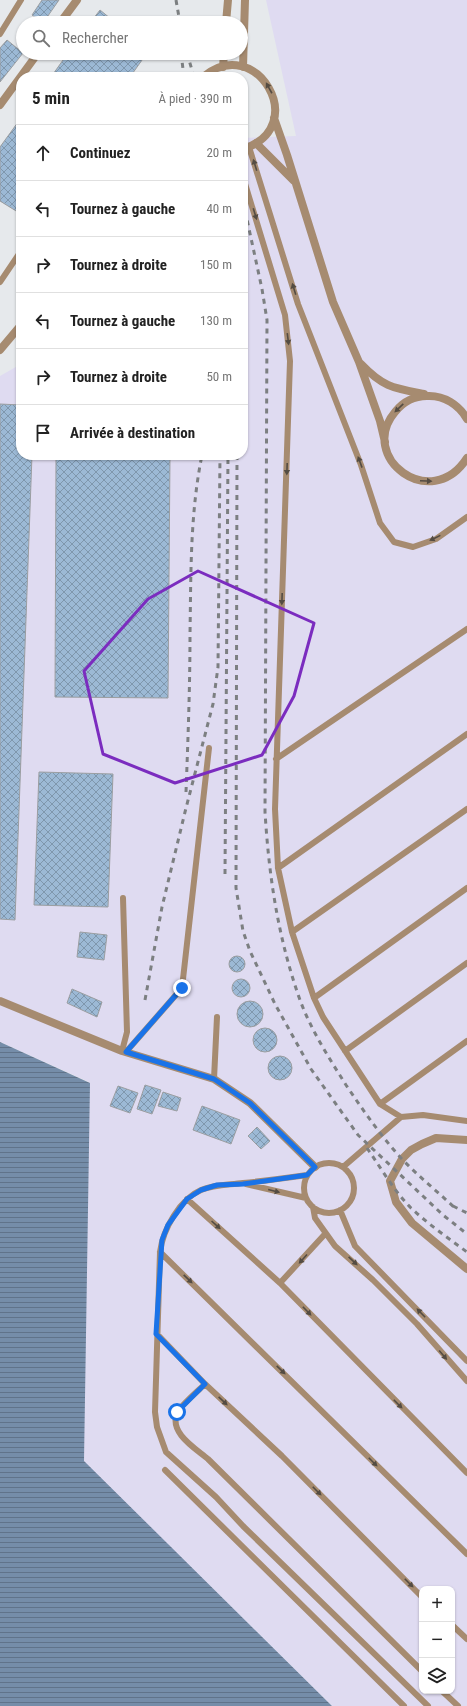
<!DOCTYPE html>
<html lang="fr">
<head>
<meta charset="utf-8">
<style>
  :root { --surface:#fff; --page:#f6f6f6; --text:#222; --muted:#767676; --line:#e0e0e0 }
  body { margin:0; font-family:"Roboto Condensed",sans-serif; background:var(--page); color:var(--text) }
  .controls { position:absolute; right:12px; bottom:12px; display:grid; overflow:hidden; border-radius:8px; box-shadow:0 1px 3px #0004 }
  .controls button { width:36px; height:36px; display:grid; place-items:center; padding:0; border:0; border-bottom:1px solid var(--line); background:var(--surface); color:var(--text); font:20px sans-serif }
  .stop { position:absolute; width:12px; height:12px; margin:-9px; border:3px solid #1a73e8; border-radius:50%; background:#fff }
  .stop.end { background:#1a73e8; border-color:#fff; box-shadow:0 1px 4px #0008 }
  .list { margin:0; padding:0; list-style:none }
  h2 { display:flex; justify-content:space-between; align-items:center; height:52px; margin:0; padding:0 16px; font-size:17px }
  h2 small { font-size:13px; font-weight:400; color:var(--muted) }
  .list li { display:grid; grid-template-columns:26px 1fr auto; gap:12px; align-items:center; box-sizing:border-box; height:56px; padding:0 16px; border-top:1px solid var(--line) }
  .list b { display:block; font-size:15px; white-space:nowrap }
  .list em { font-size:13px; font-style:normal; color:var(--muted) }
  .icon { flex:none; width:22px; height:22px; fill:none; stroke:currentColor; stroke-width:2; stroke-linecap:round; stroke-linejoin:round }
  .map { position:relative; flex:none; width:467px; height:1706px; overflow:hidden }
  .search { position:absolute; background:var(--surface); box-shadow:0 1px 3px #0004; left:16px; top:16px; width:232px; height:44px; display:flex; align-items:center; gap:10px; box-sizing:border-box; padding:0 14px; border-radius:22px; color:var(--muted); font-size:15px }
  .panel { position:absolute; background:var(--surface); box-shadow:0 1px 3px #0004; left:16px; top:72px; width:232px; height:388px; border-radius:16px }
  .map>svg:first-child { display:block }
  .commercial { fill:#dfdbf1; fill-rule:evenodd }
  .water { fill:url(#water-rules) }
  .building { fill:url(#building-cross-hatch); stroke:#9b9ea1 }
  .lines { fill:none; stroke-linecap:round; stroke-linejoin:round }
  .service { stroke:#a68b70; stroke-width:6 }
  .minor { stroke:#a68b70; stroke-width:8 }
  .rail { stroke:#7c7f81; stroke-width:3; stroke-dasharray:5 5; stroke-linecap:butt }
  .oneway { fill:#544c43 }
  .route { stroke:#1a73e8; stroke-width:5 }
  .marked { fill:none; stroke:#7b2cbf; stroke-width:3; stroke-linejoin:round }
</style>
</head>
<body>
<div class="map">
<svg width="467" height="1706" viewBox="0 0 467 1706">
  <defs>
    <pattern id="water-rules" width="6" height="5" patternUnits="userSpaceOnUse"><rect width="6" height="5" fill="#758da9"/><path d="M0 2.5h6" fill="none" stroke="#60738a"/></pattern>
    <pattern id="building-cross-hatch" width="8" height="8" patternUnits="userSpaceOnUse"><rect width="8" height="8" fill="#9cb9d5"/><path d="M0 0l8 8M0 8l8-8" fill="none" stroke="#7f97ad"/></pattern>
  </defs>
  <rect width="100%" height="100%" fill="#e6e9ec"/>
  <path class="commercial" d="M266,0H467V1706H332L85,1463L83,1459L89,1082L0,1042V376L21,364V455H243V138L296,136ZM422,1589H452V1691H422Z"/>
  <path class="water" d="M0,1042L90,1083L84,1461L332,1706H0Z"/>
  <path class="building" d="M42,0H59L43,23L32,15Z
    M100,10L116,23H90Z
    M7,40L23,53L0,82V48Z
    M68,53H147L130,77H51Z
    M21,118V214L0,201V147Z
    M0,404L21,405V455H32L15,920L0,919Z
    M56,455H170L168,698L55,697Z
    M39,772L113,774L108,907L34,905Z
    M80,932L107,935L104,960L77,957Z
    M229 964a8 8 0 1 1 16 0a8 8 0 1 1-16 0Z
    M232 988a9 9 0 1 1 18 0a9 9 0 1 1-18 0Z
    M72,989L102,1002L97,1017L67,1003Z
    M237 1014a13 13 0 1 1 26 0a13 13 0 1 1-26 0Z
    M253 1040a12 12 0 1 1 24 0a12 12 0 1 1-24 0Z
    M268 1068a12 12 0 1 1 24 0a12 12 0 1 1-24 0Z
    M145,1085L161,1090L152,1114L137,1109Z
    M118,1086L138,1093L130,1113L110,1106Z
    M163,1092L181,1098L177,1111L158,1106Z
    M202,1106L240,1120L231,1144L193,1130Z
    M257,1127L270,1141L261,1149L248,1136Z"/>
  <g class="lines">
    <path class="service" d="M0,34L21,0
      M249,147L298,304L361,465L380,523L394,542L413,547L436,539L467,517
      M243,177L285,315L290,361L275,809L278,868L292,932L314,998L323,1017L380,1104L401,1117L423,1115L467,1121
      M0,282L21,251
      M276,759L467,629
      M278,868L467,734
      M292,932L467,809
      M314,998L467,888
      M122,1051L127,1032L123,898
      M345,1051L467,963
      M126,1052L182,988L209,748
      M214,1079L217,1017
      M380,1104L467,1041
      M304 1188a25 25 0 1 1 50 0a25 25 0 1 1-50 0Z
      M343,1167L401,1117
      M307,1175C286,1178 265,1181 243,1183C229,1185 215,1184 201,1190C180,1199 163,1229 160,1252L155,1412L157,1427L166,1452L216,1497L243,1526L428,1706
      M246,1184L306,1198
      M187,1199L280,1283L467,1473
      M313,1207L315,1218L335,1246L373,1280L417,1324L467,1381
      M340,1210L355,1246L467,1361
      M160,1252L467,1554
      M280,1283L325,1234
      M157,1334L205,1384L282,1456L422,1597
      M205,1384C200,1389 179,1407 177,1413C169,1433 195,1448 208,1459L422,1671
      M165,1470L404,1706
      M452,1625L467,1639
      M442,1691L458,1706"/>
    <path class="minor" d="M60,23L77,0
      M226,23L228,0
      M223,67L224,53
      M243,67L245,0
      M203,77C256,32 312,127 243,149
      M0,105L38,53
      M274,118L287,155L333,302L359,362L380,421L385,442
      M256,143L294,181
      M0,350L21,325
      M361,364C383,387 393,388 424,394
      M467,419C459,405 444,395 427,396C414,396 403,402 395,412C357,457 431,514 467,458
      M0,1001L122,1051L214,1079L250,1103L315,1167
      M467,1140L436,1138L422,1144L411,1150L402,1159L390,1181L396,1202L412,1223L467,1269"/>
    <path class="rail" d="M176,0L180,23
      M181,53L184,77
      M187,53L194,77
      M243,201L262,289L267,320L265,812C269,877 278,938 300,1000C311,1030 329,1058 346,1085C363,1110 380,1135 401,1158C418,1176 438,1192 456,1209
      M237,455L236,888L243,931L250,951L275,1004L311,1069L358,1135L443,1215L467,1234
      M186,792C188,739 190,686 190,634C191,573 190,514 202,455
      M225,874L228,455
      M145,1000L162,907L186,808L213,704L218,667L220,455
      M367,1148C381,1168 394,1191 411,1208C428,1224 448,1238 467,1252
      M453,1206L467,1213"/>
  </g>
  <defs><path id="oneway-solid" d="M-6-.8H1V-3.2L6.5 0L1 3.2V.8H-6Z"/></defs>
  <g class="oneway">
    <use href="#oneway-solid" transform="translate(269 88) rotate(-119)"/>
    <use href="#oneway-solid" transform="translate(255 165) rotate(-107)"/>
    <use href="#oneway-solid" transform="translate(255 214) rotate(73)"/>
    <use href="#oneway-solid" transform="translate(294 289) rotate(-107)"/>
    <use href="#oneway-solid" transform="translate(288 339) rotate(83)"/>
    <use href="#oneway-solid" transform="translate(399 408) rotate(136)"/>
    <use href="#oneway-solid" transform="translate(360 462) rotate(-110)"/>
    <use href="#oneway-solid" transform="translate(287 469) rotate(92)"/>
    <use href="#oneway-solid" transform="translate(426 481) rotate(2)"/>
    <use href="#oneway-solid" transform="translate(435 538) rotate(154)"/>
    <use href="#oneway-solid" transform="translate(282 599) rotate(92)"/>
    <use href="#oneway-solid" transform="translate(274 1191) rotate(14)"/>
    <use href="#oneway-solid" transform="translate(216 1225) rotate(42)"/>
    <use href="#oneway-solid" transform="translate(303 1259) rotate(132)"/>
    <use href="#oneway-solid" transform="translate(353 1261) rotate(43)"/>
    <use href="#oneway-solid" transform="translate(188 1279) rotate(44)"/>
    <use href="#oneway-solid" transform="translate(307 1311) rotate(46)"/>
    <use href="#oneway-solid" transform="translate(421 1313) rotate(-134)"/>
    <use href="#oneway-solid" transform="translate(443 1355) rotate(50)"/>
    <use href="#oneway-solid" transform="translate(281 1370) rotate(44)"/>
    <use href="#oneway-solid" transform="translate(223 1401) rotate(43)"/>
    <use href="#oneway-solid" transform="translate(398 1404) rotate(45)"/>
    <use href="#oneway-solid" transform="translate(373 1462) rotate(45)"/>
    <use href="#oneway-solid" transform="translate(317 1491) rotate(45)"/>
    <use href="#oneway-solid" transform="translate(409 1583) rotate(45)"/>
  </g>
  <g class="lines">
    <path class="route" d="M177,1412L205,1384L156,1334L162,1240L168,1225L187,1199L201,1190L217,1185L243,1184L307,1175L315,1167L250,1103L214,1079L126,1052L182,988"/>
  </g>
  <path class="marked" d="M198,571L314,623L294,696L262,755L175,783L103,754L84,671L148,599Z"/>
</svg>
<div class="controls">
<button>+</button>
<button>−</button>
<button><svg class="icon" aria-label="layers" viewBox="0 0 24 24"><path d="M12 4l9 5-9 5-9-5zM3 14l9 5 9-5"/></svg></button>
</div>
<div class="stop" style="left:177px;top:1412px"></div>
<div class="stop end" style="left:182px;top:988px"></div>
<div class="search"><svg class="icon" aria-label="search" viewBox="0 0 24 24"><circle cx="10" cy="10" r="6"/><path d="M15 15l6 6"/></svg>Rechercher</div>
<section class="panel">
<h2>5 min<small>À pied · 390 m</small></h2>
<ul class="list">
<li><svg class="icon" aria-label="ahead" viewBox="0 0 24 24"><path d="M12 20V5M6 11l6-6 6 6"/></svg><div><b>Continuez</b></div><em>20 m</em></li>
<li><svg class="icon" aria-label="left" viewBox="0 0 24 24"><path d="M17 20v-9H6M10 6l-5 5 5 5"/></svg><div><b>Tournez à gauche</b></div><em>40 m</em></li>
<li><svg class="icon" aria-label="right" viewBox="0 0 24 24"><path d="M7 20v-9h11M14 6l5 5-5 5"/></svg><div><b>Tournez à droite</b></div><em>150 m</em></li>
<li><svg class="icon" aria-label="left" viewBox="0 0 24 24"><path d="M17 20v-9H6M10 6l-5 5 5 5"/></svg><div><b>Tournez à gauche</b></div><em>130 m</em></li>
<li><svg class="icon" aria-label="right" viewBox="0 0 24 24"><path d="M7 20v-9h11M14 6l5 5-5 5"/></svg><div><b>Tournez à droite</b></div><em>50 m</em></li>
<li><svg class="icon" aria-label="arrive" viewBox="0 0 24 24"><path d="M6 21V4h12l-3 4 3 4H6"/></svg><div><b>Arrivée à destination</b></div></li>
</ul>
</section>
</div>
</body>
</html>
